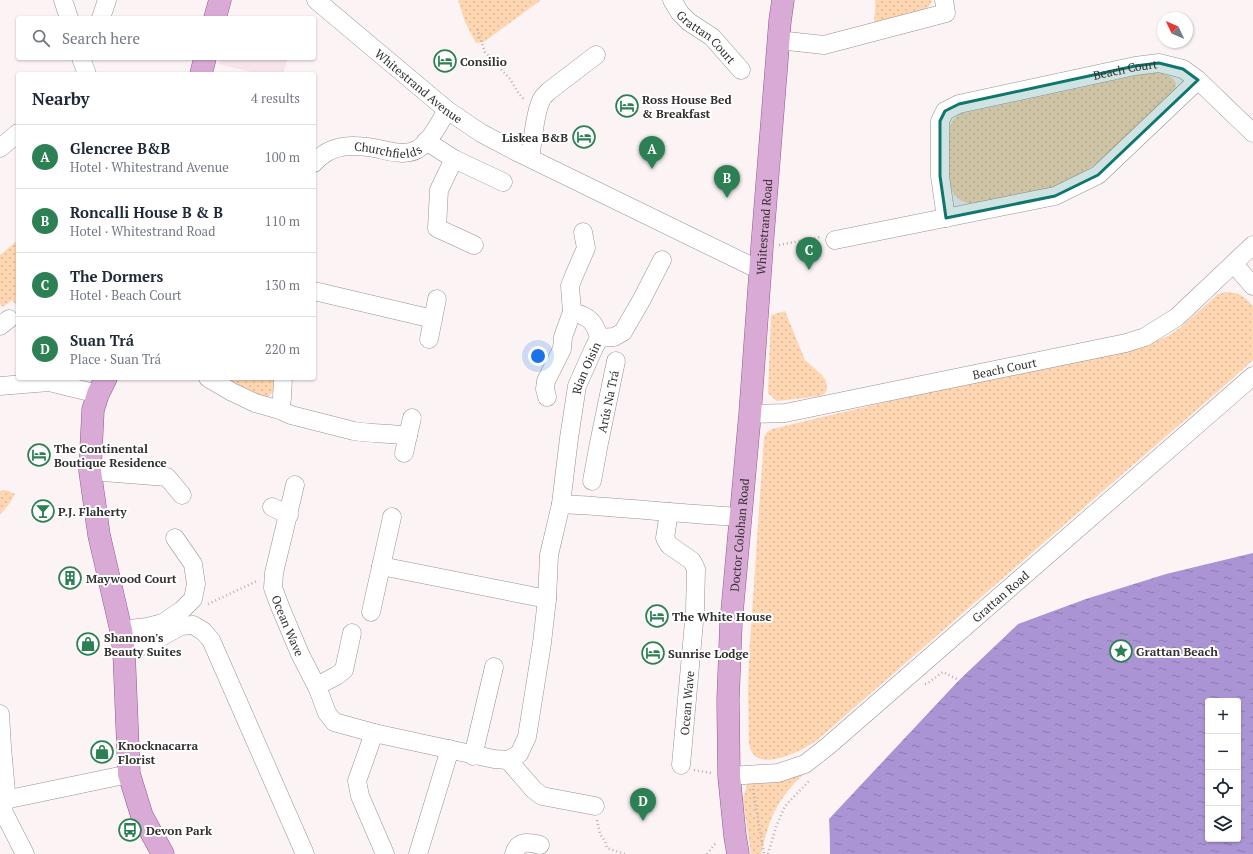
<!DOCTYPE html>
<html lang="en">
<head>
<meta charset="utf-8">
<style>
  :root { --surface:#fff; --page:#f6f6f7; --text:#1f2937; --muted:#747a83; --line:#e0e1e3; --accent:#2c8053 }
  body { margin:0; font-family:"PT Serif",serif; background:var(--page); color:var(--text) }
  .controls { position:absolute; right:12px; bottom:12px; display:grid; overflow:hidden; border-radius:4px; box-shadow:0 1px 3px #0004 }
  .controls button { width:36px; height:36px; display:grid; place-items:center; padding:0; border:0; border-bottom:1px solid var(--line); background:var(--surface); color:var(--text); font:20px sans-serif }
  .compass { position:absolute; left:1157px; top:12px; width:36px; height:36px; border-radius:50%; background:var(--surface); box-shadow:0 1px 3px #0004; rotate:314deg }
  .you { position:absolute; left:538px; top:356px; width:14px; height:14px; margin:-10px; border:3px solid #fff; border-radius:50%; background:#1a73e8; box-shadow:0 0 0 6px #1a73e833 }
  .badge { display:grid; place-items:center; width:26px; height:26px; border-radius:50%; background:var(--accent); color:#fff; font-size:13px; font-weight:700 }
  .pin { position:absolute; translate:-50% -33px; filter:drop-shadow(0 1px 2px #0008) }
  .pin::after { content:''; position:absolute; top:21px; width:14px; height:12px; background:inherit; clip-path:polygon(0 0,100% 0,50% 100%) }
  .list { margin:0; padding:0; list-style:none }
  h2 { display:flex; justify-content:space-between; align-items:center; height:52px; margin:0; padding:0 16px; font-size:17px }
  h2 small { font-size:13px; font-weight:400; color:var(--muted) }
  .list li { display:grid; grid-template-columns:26px 1fr auto; gap:12px; align-items:center; box-sizing:border-box; height:64px; padding:0 16px; border-top:1px solid var(--line) }
  .list b { display:block; font-size:15px; white-space:nowrap }
  .list p { margin:0; font-size:13px; white-space:nowrap; color:var(--muted) }
  .list em { font-size:13px; font-style:normal; color:var(--muted) }
  .icon { flex:none; width:22px; height:22px; fill:none; stroke:currentColor; stroke-width:2; stroke-linecap:round; stroke-linejoin:round }
  .map { position:relative; flex:none; width:1253px; height:854px; overflow:hidden }
  .search { position:absolute; background:var(--surface); box-shadow:0 1px 3px #0004; left:16px; top:16px; width:300px; height:44px; display:flex; align-items:center; gap:10px; box-sizing:border-box; padding:0 14px; border-radius:4px; color:var(--muted); font-size:15px }
  .panel { position:absolute; background:var(--surface); box-shadow:0 1px 3px #0004; left:16px; top:72px; width:300px; height:308px; border-radius:4px }
  .map>svg:first-child { display:block }
  .built { fill:#f6e4e8 }
  .green { fill:url(#green-dots) }
  .water { fill:url(#water-ripples); fill-rule:evenodd }
  .pier { fill:#fcf3f5 }
  .lines { fill:none; stroke-linecap:round; stroke-linejoin:round }
  .minor-casing { stroke:#989092; stroke-width:19 }
  .major-casing { stroke:#905b8a; stroke-width:23 }
  .path { stroke:#b6afb0; stroke-width:2.5; stroke-dasharray:1 3; stroke-linecap:butt }
  .minor { stroke:#fff; stroke-width:18 }
  .major { stroke:#daaad6; stroke-width:22 }
  .marked { fill:#0f766e; fill-opacity:0.2; stroke:#0f766e; stroke-width:3; stroke-linejoin:round }
  .labels { text-anchor:middle; dominant-baseline:central; stroke-width:4; stroke-linejoin:round; paint-order:stroke }
  .street-label { font-size:12px; fill:#333030; stroke:#fff }
  .poi-label { font-size:12px; font-weight:bold; fill:#333030; stroke:#fff; text-anchor:start }
</style>
</head>
<body>
<div class="map">
<svg width="1253" height="854" viewBox="0 0 1253 854">
  <defs>
    <pattern id="green-dots" width="8" height="8" patternUnits="userSpaceOnUse"><rect width="8" height="8" fill="#fed6b2"/><path d="M2 2h.1M6 6h.1" fill="none" stroke="#dab899" stroke-width="1.8" stroke-linecap="round"/></pattern>
    <pattern id="water-ripples" width="26" height="14" patternUnits="userSpaceOnUse"><rect width="26" height="14" fill="#aa94d3"/><path d="M2 4q2-2 4 0t4 0M15 11q2-2 4 0t4 0" fill="none" stroke="#8b79ac"/></pattern>
  </defs>
  <rect width="100%" height="100%" fill="#fcf3f5"/>
  <path class="built" d="M220,58H288L283,74H259L219,64Z"/>
  <path class="green" d="M458,0H541L484,42L476,43L465,22Z
    M875,0H932L930,5L923,12L874,24C874,16 876,8 875,0Z
    M1153,72C1163,74 1171,74 1176,83L1175,88L1170,96L1097,163L1078,176L1054,188L975,205C965,203 957,200 952,191C947,180 949,141 950,126L953,120L959,114Z
    M18,240V307L12,300L3,307L0,304V255Z
    M1226,292C1241,293 1244,296 1253,306V360L1223,387L1088,504L816,741C800,752 753,776 749,743L748,692L749,658L764,437L767,432L772,429L991,377L1138,349L1168,336L1181,327L1218,294Z
    M785,311L805,360L822,375L826,381L827,390L825,393L821,396L777,401L768,393L771,315Z
    M222,378H274L273,392L268,397L263,398Z
    M6,490L15,494L10,503L0,515V491Z
    M819,761C804,774 787,788 777,807C769,821 765,838 761,854H751L743,799L747,784Z"/>
  <path class="water" d="M1253,553V854H830L829,819L959,680L1018,624L1086,599L1166,574ZM1208,701H1238V839H1208Z"/>
  <path class="pier" d="M1021,621L959,680L829,818L830,854H828L827,817L957,679L1016,623Z"/>
  <g class="lines">
    <g class="minor-casing">
      <g id="minor">
        <path d="M63,0L69,18"/>
        <path id="s1" d="M316,0L447,110L481,133L519,153L749,265L760,269"/>
        <path id="s2" d="M672,0L680,13L689,22L712,37L741,70"/>
        <path d="M101,18L107,0"/>
        <path d="M778,40L824,45L946,13L944,0"/>
        <path d="M81,58L87,74"/>
        <path d="M426,141L454,159L503,182"/>
        <path d="M0,148L18,133"/>
        <path d="M530,158C533,142 534,115 541,101C542,97 546,94 549,91L596,55"/>
        <path d="M454,159L439,190L437,228L474,245"/>
        <path id="s3" d="M314,163C331,143 355,144 379,149C392,152 406,156 418,149C431,140 439,124 447,110"/>
        <path id="s4" d="M946,218L940,176V121L945,111L959,104L1135,66L1159,63L1183,69L1198,80L1253,133"/>
        <path d="M835,240L1055,196L1098,175L1198,80"/>
        <path d="M1234,264L1253,286"/>
        <path d="M314,291L433,319"/>
        <path d="M0,326L9,319"/>
        <path d="M599,338L614,337L623,332L642,299L662,260"/>
        <path d="M429,339L437,299"/>
        <path d="M208,378L232,392L255,403L280,410L291,415L354,431C372,434 390,433 408,436"/>
        <path d="M0,386L49,382L98,394"/>
        <path d="M547,397L545,389L546,381L562,349L563,337L572,312L570,286L573,278L586,248L583,232"/>
        <path d="M280,410L282,398L283,378"/>
        <path id="s5" d="M750,414L785,413L1126,343L1145,337L1177,317L1253,245"/>
        <path d="M404,453L412,418"/>
        <path d="M90,471L167,477L182,495"/>
        <path id="s6" d="M592,481L599,443L616,361"/>
        <path id="s7" d="M295,485L274,573L273,588L281,609L300,654L318,689L327,713L334,722L374,733L494,759L508,760L519,754L527,737L542,643L547,599L549,555L561,504C621,507 681,514 741,517"/>
        <path id="s8" d="M561,504L569,438L577,386L593,350L599,338C595,322 589,316 572,312"/>
        <path d="M272,507L289,515"/>
        <path d="M669,512L665,538L669,545L692,561L696,569L695,611L681,765"/>
        <path d="M381,566L547,599"/>
        <path d="M371,612L392,517"/>
        <path d="M121,630L147,627L163,623L182,610L193,599L196,584L193,564L175,538"/>
        <path d="M124,652L148,644L181,626L193,625L203,631L211,640L305,854"/>
        <path d="M317,686L336,676L344,670L352,633"/>
        <path d="M0,714L2,747L6,792L3,811L25,854"/>
        <path d="M374,733L357,781L360,796L385,854"/>
        <path d="M473,756L494,667"/>
        <path d="M508,760L534,790L542,796L595,806"/>
        <path id="s9" d="M729,776L778,773L805,764L828,746L1253,376"/>
        <path d="M0,801L129,774"/>
        <path d="M418,854L450,749"/>
        <path d="M514,854C518,840 529,842 540,845"/>
      </g>
    </g>
    <g class="major-casing">
      <g id="major">
        <path d="M215,18L220,0"/>
        <path d="M201,74L205,58"/>
        <path d="M106,378L98,394L93,410L90,471L99,535L121,630L124,652L129,774L142,816L163,854"/>
        <path id="s10" d="M738,854L735,836L729,776L728,700L731,623L750,414L762,247L780,21L783,0"/>
      </g>
    </g>
    <path class="path" d="M477,29L485,52L510,79L519,94L524,99
      M779,245L820,237
      M208,604L257,581
      M925,684L928,683L943,672L959,680
      M694,770L711,773
      M753,789L764,854
      M597,820L600,834L605,841L607,848L625,854
      M707,854L715,844L718,843
      M768,854L776,827L785,806L810,780"/>
    <use href="#minor" class="minor"/>
    <use href="#major" class="major"/>
  </g>
  <path class="marked" d="M1159,63L1183,69L1198,80L1098,175L1055,196L946,218L940,176V121L945,111L959,104L1135,66Z"/>
  <defs>
    <g id="hotel-ring" transform="scale(1.15)"><circle r="9.5" fill="#fff" stroke="#2c8053" stroke-width="1.5"/><path d="M-6-4.5h1.5V1H6V5H4.5V3h-9V5H-6ZM-4 0a1.8 1.8 0 1 1 3.6 0ZM.5 0V-2.5h3Q6-2.5 6 0Z" fill="#2c8053"/></g>
    <g id="bar-ring" transform="scale(1.15)"><circle r="9.5" fill="#fff" stroke="#2c8053" stroke-width="1.5"/><path d="M-6-5H6L.8 .8V4.5H3.5V6h-7V4.5H-.8V.8Z" fill="#2c8053"/></g>
    <g id="building-ring" transform="scale(1.15)"><circle r="9.5" fill="#fff" stroke="#2c8053" stroke-width="1.5"/><path d="M-4-6H4V6H1V3H-1V6H-4ZM-2.5-4.3h1.7v1.8h-1.7ZM.8-4.3h1.7v1.8H.8ZM-2.5-1h1.7V.8h-1.7ZM.8-1h1.7V.8H.8Z" fill="#2c8053"/></g>
    <g id="shop-ring" transform="scale(1.15)"><circle r="9.5" fill="#fff" stroke="#2c8053" stroke-width="1.5"/><path d="M-5-2.5h2.3a2.7 3.5 0 0 1 5.4 0H5L5.5 6h-11ZM-1.5-2.5h3a1.5 2.3 0 0 0-3 0Z" fill="#2c8053"/></g>
    <g id="sight-ring" transform="scale(1.15)"><circle r="9.5" fill="#fff" stroke="#2c8053" stroke-width="1.5"/><path d="M0-6L1.8-2.2L6-1.7L2.9 1.2L3.7 5.4L0 3.3L-3.7 5.4L-2.9 1.2L-6-1.7L-1.8-2.2Z" fill="#2c8053"/></g>
    <g id="bus-ring" transform="scale(1.15)"><circle r="9.5" fill="#fff" stroke="#2c8053" stroke-width="1.5"/><path d="M-5-6H5V4H4V6H2V4H-2V6H-4V4H-5ZM-3.5-4V0h7V-4ZM-3.5 1.2v1.5H-2V1.2ZM2 1.2v1.5H3.5V1.2Z" fill="#2c8053"/></g>
  </defs>
  <g fill-rule="evenodd">
    <use href="#hotel-ring" x="445" y="61"/>
    <use href="#hotel-ring" x="627" y="106"/>
    <use href="#hotel-ring" x="584" y="137"/>
    <use href="#hotel-ring" x="39" y="455"/>
    <use href="#bar-ring" x="43" y="511"/>
    <use href="#building-ring" x="70" y="578"/>
    <use href="#hotel-ring" x="657" y="616"/>
    <use href="#shop-ring" x="88" y="644"/>
    <use href="#sight-ring" x="1121" y="651"/>
    <use href="#hotel-ring" x="653" y="653"/>
    <use href="#shop-ring" x="102" y="752"/>
    <use href="#bus-ring" x="130" y="830"/>
  </g>
  <g class="labels">
    <g class="street-label">
      <text stroke="none"><textPath href="#s2" startOffset="51">Grattan Court</textPath></text>
      <text stroke="none"><textPath href="#s4" startOffset="294">Beach Court</textPath></text>
      <text stroke="none"><textPath href="#s1" startOffset="134">Whitestrand Avenue</textPath></text>
      <text stroke="none"><textPath href="#s3" startOffset="79">Churchfields</textPath></text>
      <text stroke="none"><textPath href="#s10" startOffset="629">Whitestrand Road</textPath></text>
      <text stroke="none"><textPath href="#s8" startOffset="139">Rian Oisin</textPath></text>
      <text stroke="none"><textPath href="#s5" startOffset="259">Beach Court</textPath></text>
      <text stroke="none"><textPath href="#s6" startOffset="81">Arús Na Trá</textPath></text>
      <text stroke="none"><textPath href="#s10" startOffset="320">Doctor Colohan Road</textPath></text>
      <text stroke="none"><textPath href="#s9" startOffset="335">Grattan Road</textPath></text>
      <text stroke="none"><textPath href="#s7" startOffset="146">Ocean Wave</textPath></text>
      <text transform="translate(687 703) rotate(-85)">Ocean Wave</text>
    </g>
    <g class="poi-label">
      <text x="460" y="61">Consilio</text>
      <text x="642" y="99">Ross House Bed<tspan x="642" dy="14">&amp; Breakfast</tspan></text>
      <text x="568" y="137" text-anchor="end">Liskea B&amp;B</text>
      <text x="54" y="448">The Continental<tspan x="54" dy="14">Boutique Residence</tspan></text>
      <text x="58" y="511">P.J. Flaherty</text>
      <text x="86" y="578">Maywood Court</text>
      <text x="672" y="616">The White House</text>
      <text x="104" y="637">Shannon's<tspan x="104" dy="14">Beauty Suites</tspan></text>
      <text x="1136" y="651">Grattan Beach</text>
      <text x="668" y="653">Sunrise Lodge</text>
      <text x="118" y="745">Knocknacarra<tspan x="118" dy="14">Florist</tspan></text>
      <text x="146" y="830">Devon Park</text>
    </g>
  </g>
</svg>
<div class="controls">
<button>+</button>
<button>−</button>
<button><svg class="icon" aria-label="locate" viewBox="0 0 24 24"><circle cx="12" cy="12" r="6"/><path d="M12 2v4M12 18v4M2 12h4M18 12h4"/></svg></button>
<button><svg class="icon" aria-label="layers" viewBox="0 0 24 24"><path d="M12 4l9 5-9 5-9-5zM3 14l9 5 9-5"/></svg></button>
</div>
<svg class="compass" viewBox="-18 -18 36 36"><path d="M0-13l5 13h-10z" fill="#e53935"/><path d="M0 13l5-13h-10z" fill="#747a83"/></svg>
<div class="you"></div>
<div class="pin badge" style="left:652px;top:169px">A</div>
<div class="pin badge" style="left:727px;top:198px">B</div>
<div class="pin badge" style="left:809px;top:270px">C</div>
<div class="pin badge" style="left:643px;top:821px">D</div>
<div class="search"><svg class="icon" aria-label="search" viewBox="0 0 24 24"><circle cx="10" cy="10" r="6"/><path d="M15 15l6 6"/></svg>Search here</div>
<section class="panel">
<h2>Nearby<small>4 results</small></h2>
<ul class="list">
<li><span class="badge">A</span><div><b>Glencree B&amp;B</b><p>Hotel · Whitestrand Avenue</p></div><em>100 m</em></li>
<li><span class="badge">B</span><div><b>Roncalli House B &amp; B</b><p>Hotel · Whitestrand Road</p></div><em>110 m</em></li>
<li><span class="badge">C</span><div><b>The Dormers</b><p>Hotel · Beach Court</p></div><em>130 m</em></li>
<li><span class="badge">D</span><div><b>Suan Trá</b><p>Place · Suan Trá</p></div><em>220 m</em></li>
</ul>
</section>
</div>
</body>
</html>
